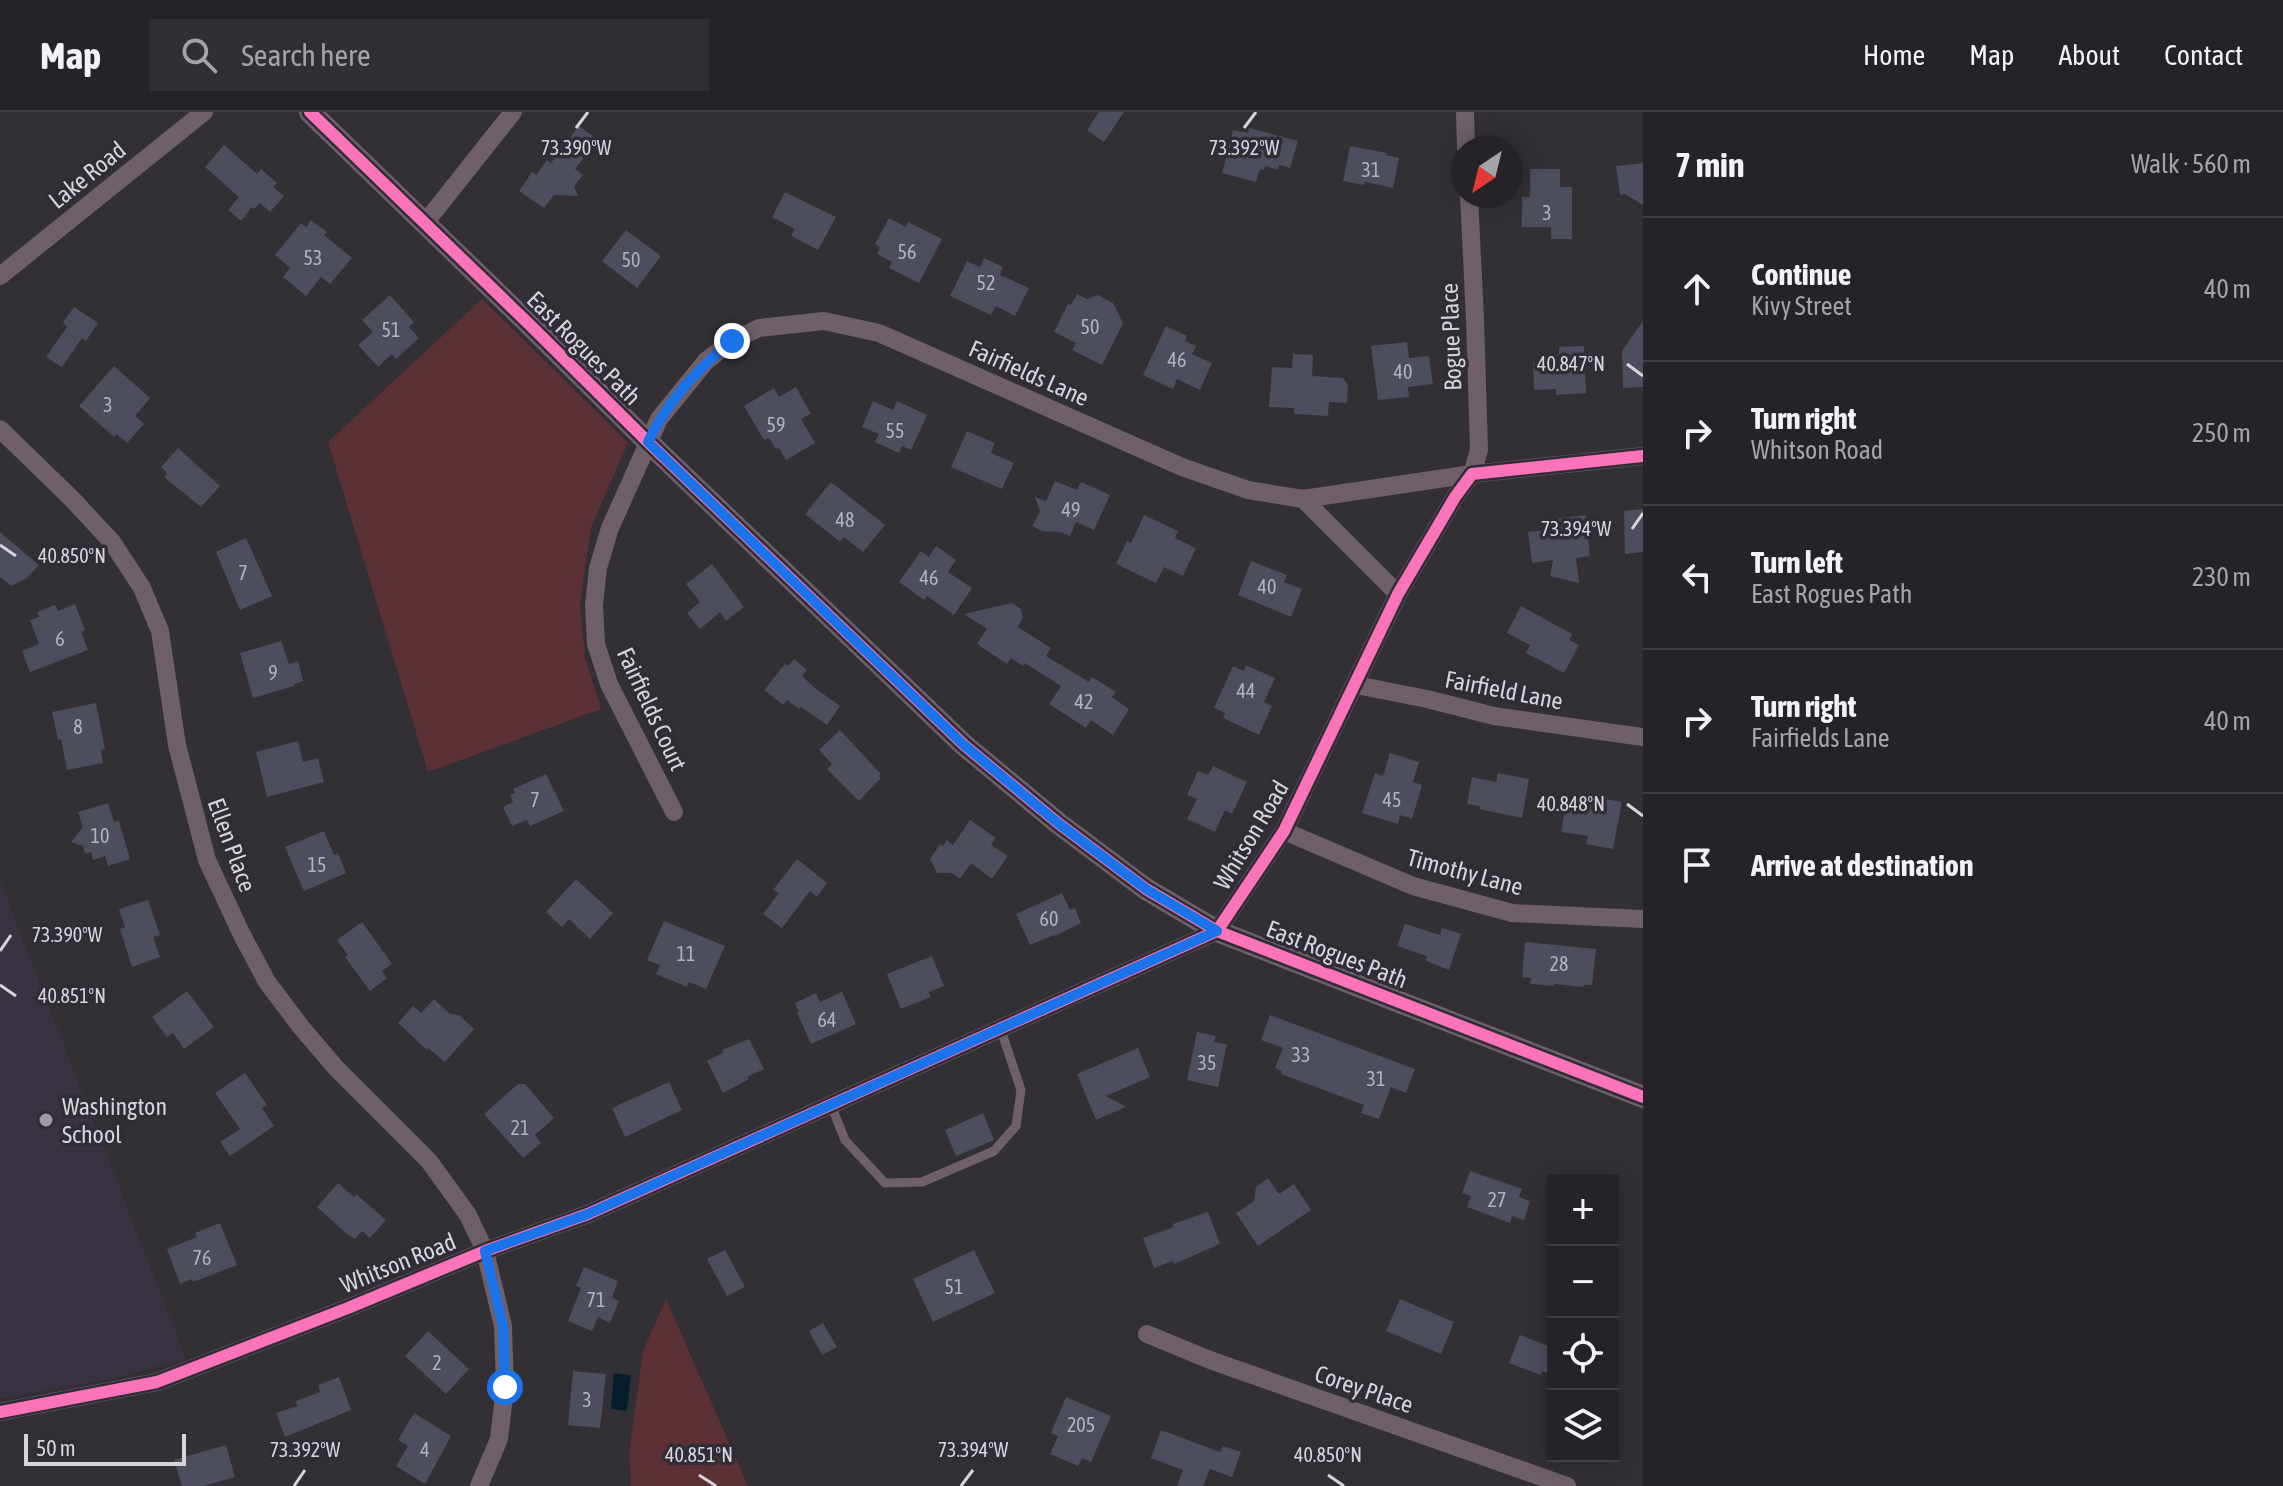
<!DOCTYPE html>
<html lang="en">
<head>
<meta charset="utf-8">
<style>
  :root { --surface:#262328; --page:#322f34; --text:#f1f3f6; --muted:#a4a4a8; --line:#424045 }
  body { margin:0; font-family:"Asap Condensed",sans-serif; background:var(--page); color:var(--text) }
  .controls { position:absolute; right:24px; bottom:24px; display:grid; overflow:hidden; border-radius:0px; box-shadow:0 4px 20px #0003 }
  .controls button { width:72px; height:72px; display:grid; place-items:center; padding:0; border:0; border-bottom:2px solid var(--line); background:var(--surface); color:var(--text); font:40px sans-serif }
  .compass { position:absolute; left:1451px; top:24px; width:72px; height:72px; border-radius:50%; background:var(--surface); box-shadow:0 4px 20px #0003; rotate:215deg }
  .scale { position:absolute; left:24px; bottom:20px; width:162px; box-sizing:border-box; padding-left:8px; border:4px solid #d7d4db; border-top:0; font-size:22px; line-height:28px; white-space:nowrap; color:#d7d4db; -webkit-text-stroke:6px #312d37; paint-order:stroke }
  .stop { position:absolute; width:24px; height:24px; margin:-18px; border:6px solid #1a73e8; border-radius:50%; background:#fff }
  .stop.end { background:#1a73e8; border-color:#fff; box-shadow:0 2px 8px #0008 }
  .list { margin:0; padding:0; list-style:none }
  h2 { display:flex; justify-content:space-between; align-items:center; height:104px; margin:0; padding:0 32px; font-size:34px }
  h2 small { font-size:26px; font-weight:400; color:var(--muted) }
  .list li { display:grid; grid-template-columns:52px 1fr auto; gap:24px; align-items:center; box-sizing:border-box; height:144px; padding:0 32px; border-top:2px solid var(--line) }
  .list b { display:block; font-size:30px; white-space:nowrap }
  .list p { margin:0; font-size:26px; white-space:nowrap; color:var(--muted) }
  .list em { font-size:26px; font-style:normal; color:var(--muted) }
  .icon { flex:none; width:44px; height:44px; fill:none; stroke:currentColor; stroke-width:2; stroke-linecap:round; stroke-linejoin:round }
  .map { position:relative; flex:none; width:1643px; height:1374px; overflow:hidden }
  header { display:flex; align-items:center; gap:48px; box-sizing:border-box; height:112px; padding:0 40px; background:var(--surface); border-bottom:2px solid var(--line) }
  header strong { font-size:38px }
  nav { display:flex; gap:44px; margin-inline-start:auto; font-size:28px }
  .search { width:560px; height:72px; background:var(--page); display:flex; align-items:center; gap:20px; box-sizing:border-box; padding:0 28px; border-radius:0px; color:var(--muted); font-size:30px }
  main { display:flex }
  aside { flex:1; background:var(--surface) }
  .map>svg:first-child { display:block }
  .built { fill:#393240 }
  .green { fill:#5b3136 }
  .water { fill:#071d2b }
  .building { fill:#4c4d5d }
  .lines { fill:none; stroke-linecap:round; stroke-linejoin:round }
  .service { stroke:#6e5f69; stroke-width:9 }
  .minor { stroke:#6e5f69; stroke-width:18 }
  .tertiary { stroke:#6e5f69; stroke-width:22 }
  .cycleway-casing { stroke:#312d37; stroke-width:17 }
  .cycleway { stroke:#fb73b8; stroke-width:12 }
  .route { stroke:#1a73e8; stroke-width:10 }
  .ticks { fill:none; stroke:#d7d4db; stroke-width:3 }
  .poi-dot { fill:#9d9aa1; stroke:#312d37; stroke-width:3 }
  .labels { text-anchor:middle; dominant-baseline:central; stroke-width:7; stroke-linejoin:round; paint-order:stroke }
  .number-label { font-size:20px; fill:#b4b2bc }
  .street-label { font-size:24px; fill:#d7d4db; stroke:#312d37 }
  .poi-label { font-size:24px; fill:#d7d4db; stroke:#312d37; text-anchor:start }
  .ticks-label { font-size:20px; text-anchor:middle; fill:#d7d4db; stroke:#312d37; stroke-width:7; stroke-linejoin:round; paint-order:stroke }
</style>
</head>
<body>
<header>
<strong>Map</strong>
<div class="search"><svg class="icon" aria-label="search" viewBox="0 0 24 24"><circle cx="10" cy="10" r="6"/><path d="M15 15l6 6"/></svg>Search here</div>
<nav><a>Home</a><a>Map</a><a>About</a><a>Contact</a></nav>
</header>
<main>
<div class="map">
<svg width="1643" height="1374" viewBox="0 0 1643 1374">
  <rect width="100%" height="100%" fill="#322f35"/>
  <path class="built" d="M0,769L186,1247L118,1265L0,1287Z"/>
  <path class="green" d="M482,187L628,331L591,415L580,492L585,545L601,597L428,660L328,330Z
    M666,1187L748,1374H631L629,1341L643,1239Z"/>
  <path class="water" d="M614,1261L631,1263L627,1299L611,1297Z"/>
  <path class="building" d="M1099,0H1124L1104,30L1087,18Z
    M579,14L598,28L575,57L583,63L574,74L578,84L554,83L544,96L519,79L532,60L536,63L547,48L551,51Z
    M1249,16L1298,29L1290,56L1279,53L1278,58L1265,54L1264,58L1260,57L1256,70L1222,61L1233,18L1248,21Z
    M224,33L257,62L261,57L277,71L273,75L284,84L270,100L260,91L254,97L252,95L241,109L228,98L239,85L205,55Z
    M1350,34L1386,41V43L1399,46L1393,76L1365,70L1364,73L1343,69Z
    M1643,51V93L1625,82L1620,83L1616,54Z
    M1530,57H1560V75H1572V127H1551V115H1522V85H1530Z
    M785,80L836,105L818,138L791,124L795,117L772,105Z
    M889,106L906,115L908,110L942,127L919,171L889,156L892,150L877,142L880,135L875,132Z
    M311,108L327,120L324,123L352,146L330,172L321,165L306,184L283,165L290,156L275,143L301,111L306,115Z
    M626,118L661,144L637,176L602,149Z
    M984,146L1003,155L1000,163L1029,176L1015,204L996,194L991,203L950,184L967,149L980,155Z
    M1077,182L1087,187L1098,183L1113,191L1123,211L1102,253L1072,238L1076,231L1054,220L1068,192L1071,193Z
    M390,183L414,210L409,215L419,226L396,247L392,242L378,255L358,233L373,220L362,208Z
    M74,195L98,211L86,229L82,226L62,255L46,245L67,215L63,210Z
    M1643,209V275L1623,276L1622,239Z
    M1166,214L1187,224L1185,229L1196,234L1192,242L1212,251L1200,278L1177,267L1173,277L1143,263Z
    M1407,230L1409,246L1429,244L1433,272L1408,275L1409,285L1378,288L1371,234Z
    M1584,234L1586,281L1556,283V277L1534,278L1533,251L1553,250V248L1559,247V235Z
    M1293,242L1313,243L1312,264L1343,266L1348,273L1347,291L1329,290L1328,304L1294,302V296L1269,295L1272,255L1292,256Z
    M114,254L150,286L135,304L144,312L127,331L116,322L114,325L79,294Z
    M796,275L811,302L801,307L815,331L786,348L779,336L776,337L769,326L764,328L744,294L774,276L779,285Z
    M873,289L893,298L897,289L927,303L911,338L902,334L899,341L875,330L879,322L862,315Z
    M967,319L995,331L991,341L1014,351L1002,377L951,355Z
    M178,336L220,374L201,395L164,365L167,361L161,355Z
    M1055,369L1077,378L1081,370L1110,383L1094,418L1076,410L1070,424L1060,420L1042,419L1032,414L1040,400L1035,385L1046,389Z
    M831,370L885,413L863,440L844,425L840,430L805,402Z
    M1643,397V440L1625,442L1624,399Z
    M1144,403L1178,419L1175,426L1196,436L1183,464L1164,455L1156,471L1116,452L1127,429L1131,431Z
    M1586,403L1590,444L1576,446L1579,471L1550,464L1553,448L1532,451L1528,420L1554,417L1552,407Z
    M0,420L39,453L27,466L11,474L0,465Z
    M246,426L272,484L240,498L216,440Z
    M936,434L956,448L948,460L972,476L954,503L927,484L924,488L899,470L921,439L929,445Z
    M1251,449L1287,463L1284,470L1302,477L1291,505L1238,483Z
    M712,452L744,495L726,509L720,500L700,517L687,501L700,490L686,472Z
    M1012,491L1021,497L1023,506L1018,515L1051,536L1046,544L1089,570L1092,565L1116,580L1112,585L1129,597L1113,623L1091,608L1086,616L1049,592L1061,574L1025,551L1023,554L1011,546L1007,552L977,532L987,517L964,502Z
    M75,492L85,518L81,520L88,538L30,560L22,539L39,532L30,508L39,505L37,500L55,493L58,499Z
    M1521,494L1572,522L1569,528L1579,533L1564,561L1526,541L1530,533L1507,521Z
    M281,529L289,552L298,549L303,569L294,572V574L253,586L240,541Z
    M794,547L807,558L802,564L815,576L840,594L827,613L801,595L799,597L787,588L783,593L764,578L785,552L788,554Z
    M1246,553L1275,566L1264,590L1272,594L1259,623L1223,606L1225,601L1214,596L1233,554L1244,559Z
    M96,591L105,637L101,638L103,651L67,658L61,627L58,628L52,600Z
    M840,618L881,662L879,664L881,666L859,689L827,657L832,652L819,638Z
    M298,629L303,650L318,646L324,670L267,685L256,640Z
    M1390,641L1419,650L1413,670L1422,673L1412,707L1400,703L1398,712L1362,701L1375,661L1383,664Z
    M1213,654L1247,670L1232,702L1225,698L1215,720L1187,707L1197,687L1187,683L1198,659L1208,663Z
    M1498,661L1529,667L1522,706L1479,697L1480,694L1467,692L1472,665L1496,670Z
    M546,662L564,699L530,714L527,708L512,714L503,695L513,690L510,683L515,681L513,677Z
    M1589,684L1622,690L1613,737L1586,732L1588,724L1561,720L1566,692L1582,695L1583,690L1588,691Z
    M108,691L114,710L119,709L130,747L108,754L105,744L93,748L91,740L85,742L83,734L71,730L83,715L78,700Z
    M970,708L996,726L991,733L1008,744L992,767L971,751L960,767L952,761H937L930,747L940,732L943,734L947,728L953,733Z
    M324,719L334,743L338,741L346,761L304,779L285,735Z
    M797,747L827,771L817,785L810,779L782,816L763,802L779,781L773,778Z
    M576,767L613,801L590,827L569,807L562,815L546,800Z
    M1062,781L1070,798L1075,796L1081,811L1055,824L1054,823L1030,833L1016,802Z
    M148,788L160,823L153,825L160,845L132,855L120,817L125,815L119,797Z
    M664,809L725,834L706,877L689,870L687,875L656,862L660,853L647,848Z
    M362,810L392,852L382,859L387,866L370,879L345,845L348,843L337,828Z
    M1405,812L1440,823L1442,816L1461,822L1449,858L1426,849L1427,844L1397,834Z
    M1525,830L1596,837L1592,873H1584L1583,875L1554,872V874L1530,872L1531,866L1522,865Z
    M932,844L944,874L929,880L931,885L901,897L887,862Z
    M187,879L214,915L184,937L173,921L167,925L152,905Z
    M842,880L856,912L811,932L797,901L799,900L795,891L816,881L820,890Z
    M434,887L450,902L459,903L474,917L445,950L428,936L427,938L398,911L413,894L421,901Z
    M1270,903L1415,957L1406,981L1391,975L1379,1007L1361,1001L1364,993L1281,962L1282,959L1275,956L1283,936L1261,928Z
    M1197,920L1216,924L1214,930L1227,932L1218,975L1187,968Z
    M749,927L764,957L747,965L749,967L723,981L707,949L723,941L722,938Z
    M1138,936L1150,965L1106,984L1126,995L1096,1008L1077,962Z
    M245,961L267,993L262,996L274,1014L230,1044L220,1030L240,1017L215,981Z
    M669,970L682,998L625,1025L612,996Z
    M518,972H525L554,1006L535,1023L541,1031L523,1046L484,1002Z
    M983,1001L994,1028L956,1044L945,1018Z
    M1470,1059L1522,1077L1519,1085L1530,1089L1524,1108L1512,1104L1510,1111L1467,1095L1471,1084L1462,1081Z
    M1268,1066L1279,1082L1294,1072L1311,1098L1258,1134L1236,1101L1254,1089L1256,1075Z
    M338,1071L354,1085L356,1082L386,1108L370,1126L362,1119L355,1127L348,1123L317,1095Z
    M1208,1100L1220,1132L1174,1152L1173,1149L1154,1156L1143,1126L1174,1115L1173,1112Z
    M220,1111L237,1153L193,1170L192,1167L180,1172L167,1137L197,1125L195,1121Z
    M725,1138L745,1175L727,1184L707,1147Z
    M974,1138L995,1181L933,1210L913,1167Z
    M584,1155L618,1169L612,1186L619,1189L610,1211L598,1205L592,1219L568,1209L581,1176L576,1174Z
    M1400,1187L1454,1210L1441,1242L1386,1219Z
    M823,1211L837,1235L822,1243L809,1219Z
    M428,1219L469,1257L446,1282L405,1244Z
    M1520,1223L1553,1236V1263L1542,1259L1541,1263L1509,1251Z
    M573,1259L606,1262L600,1316L568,1313Z
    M339,1265L351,1298L285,1325L276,1301L297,1294L296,1289L320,1280L318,1273Z
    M1066,1285L1111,1304L1091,1350L1082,1346L1078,1354L1050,1342L1058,1324L1051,1321Z
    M414,1301L451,1324L425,1372L396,1354L408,1334L398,1328Z
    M1161,1318L1220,1340L1223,1334L1241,1340L1232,1365L1210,1357L1203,1374H1177L1183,1358L1151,1346Z
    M226,1333L235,1365L203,1374H182L174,1348Z"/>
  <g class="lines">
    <path class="service" d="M831,993L845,1028L885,1071L922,1070L994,1039L1016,1014L1021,978L1001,918"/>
    <path class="minor" d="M1465,0L1466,36
      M425,111L513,0
      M0,164L204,0
      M0,317L72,387L112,430L142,476L160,519L177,633L207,748L241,821L267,870L301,915L336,956L429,1049L468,1103L485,1139L503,1214L505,1275L499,1327L479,1374
      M1303,387L1472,362L1479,338L1475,207L1469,84
      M1356,573L1427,587L1494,604L1643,625
      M674,700L609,572L596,532L594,493L598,456L610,416L659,307L706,249L732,229L759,216L824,209L879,221L1182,355L1248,378L1303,387L1398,482
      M1284,719L1413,774L1512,801L1643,807
      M1147,1222L1210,1248L1567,1374
      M0,1300L157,1270L348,1196L485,1139L588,1102L1217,819L1284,719L1398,482L1455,385L1472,362L1643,344"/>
    <path class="tertiary" d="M310,0L531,214L648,330L964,633L1058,711L1146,777L1217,819L1643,985"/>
    <g class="cycleway-casing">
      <path id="cycleway" d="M310,0L531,214L648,330L964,633L1058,711L1146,777L1217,819L1643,985
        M0,1300L157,1270L348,1196L485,1139L588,1102L1217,819L1284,719L1398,482L1455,385L1472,362L1643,344"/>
    </g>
    <use href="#cycleway" class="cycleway"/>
  </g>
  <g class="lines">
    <path class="route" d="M505,1275L503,1214L485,1139L588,1102L1217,819L1146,777L1058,711L964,633L648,330C667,290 697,257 732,229"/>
  </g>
  <path class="ticks" d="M576,16L588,0M1244,16L1256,0M1627,252L1643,264M1632,417L1643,401M0,433L16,444M1627,692L1643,704M0,839L11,823M0,873L16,884M699,1363L716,1374M1328,1363L1344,1374M294,1374L305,1358M961,1374L973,1358"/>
  <circle class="poi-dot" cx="46" cy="1008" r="8"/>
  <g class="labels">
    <g class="number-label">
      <text x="1371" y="57">31</text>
      <text x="1547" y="100">3</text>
      <text x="907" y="139">56</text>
      <text x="313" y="145">53</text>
      <text x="631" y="147">50</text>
      <text x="986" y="170">52</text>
      <text x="1090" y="214">50</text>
      <text x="391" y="217">51</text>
      <text x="1177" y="247">46</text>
      <text x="1403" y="259">40</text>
      <text x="108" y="292">3</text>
      <text x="776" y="312">59</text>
      <text x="895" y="318">55</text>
      <text x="1071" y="397">49</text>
      <text x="845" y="407">48</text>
      <text x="243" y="460">7</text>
      <text x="929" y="465">46</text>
      <text x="1267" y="474">40</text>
      <text x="60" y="526">6</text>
      <text x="273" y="560">9</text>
      <text x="1246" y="578">44</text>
      <text x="1084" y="589">42</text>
      <text x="78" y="614">8</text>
      <text x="535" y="687">7</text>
      <text x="1392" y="687">45</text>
      <text x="100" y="723">10</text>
      <text x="317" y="752">15</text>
      <text x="1049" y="806">60</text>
      <text x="686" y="841">11</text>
      <text x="1559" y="851">28</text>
      <text x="827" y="907">64</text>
      <text x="1301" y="942">33</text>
      <text x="1207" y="950">35</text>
      <text x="1376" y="966">31</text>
      <text x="520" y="1015">21</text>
      <text x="1497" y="1087">27</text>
      <text x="202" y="1145">76</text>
      <text x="954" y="1174">51</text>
      <text x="596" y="1187">71</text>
      <text x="437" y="1250">2</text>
      <text x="587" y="1287">3</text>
      <text x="1081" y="1312">205</text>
      <text x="425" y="1337">4</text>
    </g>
    <g class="street-label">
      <text transform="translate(87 63) rotate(-39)">Lake Road</text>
      <text transform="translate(1451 225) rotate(-92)">Bogue Place</text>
      <text transform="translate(584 236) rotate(45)">East Rogues Path</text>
      <text transform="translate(1029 261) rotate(24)">Fairfields Lane</text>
      <text transform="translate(1504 578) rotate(11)">Fairfield Lane</text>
      <text transform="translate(652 597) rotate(65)">Fairfields Court</text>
      <text transform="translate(1251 723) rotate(-59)">Whitson Road</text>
      <text transform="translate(232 733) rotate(70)">Ellen Place</text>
      <text transform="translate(1465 760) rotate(15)">Timothy Lane</text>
      <text transform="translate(1337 842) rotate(21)">East Rogues Path</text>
      <text transform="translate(398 1151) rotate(-22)">Whitson Road</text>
      <text transform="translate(1364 1277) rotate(19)">Corey Place</text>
    </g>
    <g class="poi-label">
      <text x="62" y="994">Washington<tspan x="62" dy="28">School</tspan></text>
    </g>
  </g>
  <g class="ticks-label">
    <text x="576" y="43">73.390°W</text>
    <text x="1244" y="43">73.392°W</text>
    <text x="1571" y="259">40.847°N</text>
    <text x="1576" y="424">73.394°W</text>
    <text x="72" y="451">40.850°N</text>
    <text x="1571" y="699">40.848°N</text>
    <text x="67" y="830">73.390°W</text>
    <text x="72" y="891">40.851°N</text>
    <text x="305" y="1345">73.392°W</text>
    <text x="973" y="1345">73.394°W</text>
    <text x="699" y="1350">40.851°N</text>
    <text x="1328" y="1350">40.850°N</text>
  </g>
</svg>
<div class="controls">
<button>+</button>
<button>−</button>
<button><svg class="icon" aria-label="locate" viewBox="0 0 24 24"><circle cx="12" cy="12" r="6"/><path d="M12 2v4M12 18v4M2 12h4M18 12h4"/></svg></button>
<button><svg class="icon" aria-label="layers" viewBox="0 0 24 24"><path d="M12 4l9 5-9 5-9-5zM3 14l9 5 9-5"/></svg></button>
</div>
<svg class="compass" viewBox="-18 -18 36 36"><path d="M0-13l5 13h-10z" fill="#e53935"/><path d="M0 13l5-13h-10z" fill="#a4a4a8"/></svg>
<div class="scale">50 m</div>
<div class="stop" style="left:505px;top:1275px"></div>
<div class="stop end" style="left:732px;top:229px"></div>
</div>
<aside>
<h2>7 min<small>Walk · 560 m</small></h2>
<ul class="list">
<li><svg class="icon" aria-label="ahead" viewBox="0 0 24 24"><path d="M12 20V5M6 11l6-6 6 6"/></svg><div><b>Continue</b><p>Kivy Street</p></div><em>40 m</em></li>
<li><svg class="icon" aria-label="right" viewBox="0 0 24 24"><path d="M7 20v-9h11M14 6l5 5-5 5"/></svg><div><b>Turn right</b><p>Whitson Road</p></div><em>250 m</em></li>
<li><svg class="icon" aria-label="left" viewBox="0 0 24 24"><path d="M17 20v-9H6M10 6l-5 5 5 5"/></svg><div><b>Turn left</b><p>East Rogues Path</p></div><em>230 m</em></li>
<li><svg class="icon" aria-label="right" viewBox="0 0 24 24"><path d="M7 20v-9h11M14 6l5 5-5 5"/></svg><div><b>Turn right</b><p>Fairfields Lane</p></div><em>40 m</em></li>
<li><svg class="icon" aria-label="arrive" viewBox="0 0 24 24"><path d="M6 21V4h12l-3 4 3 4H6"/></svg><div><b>Arrive at destination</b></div></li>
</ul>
</aside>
</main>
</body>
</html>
